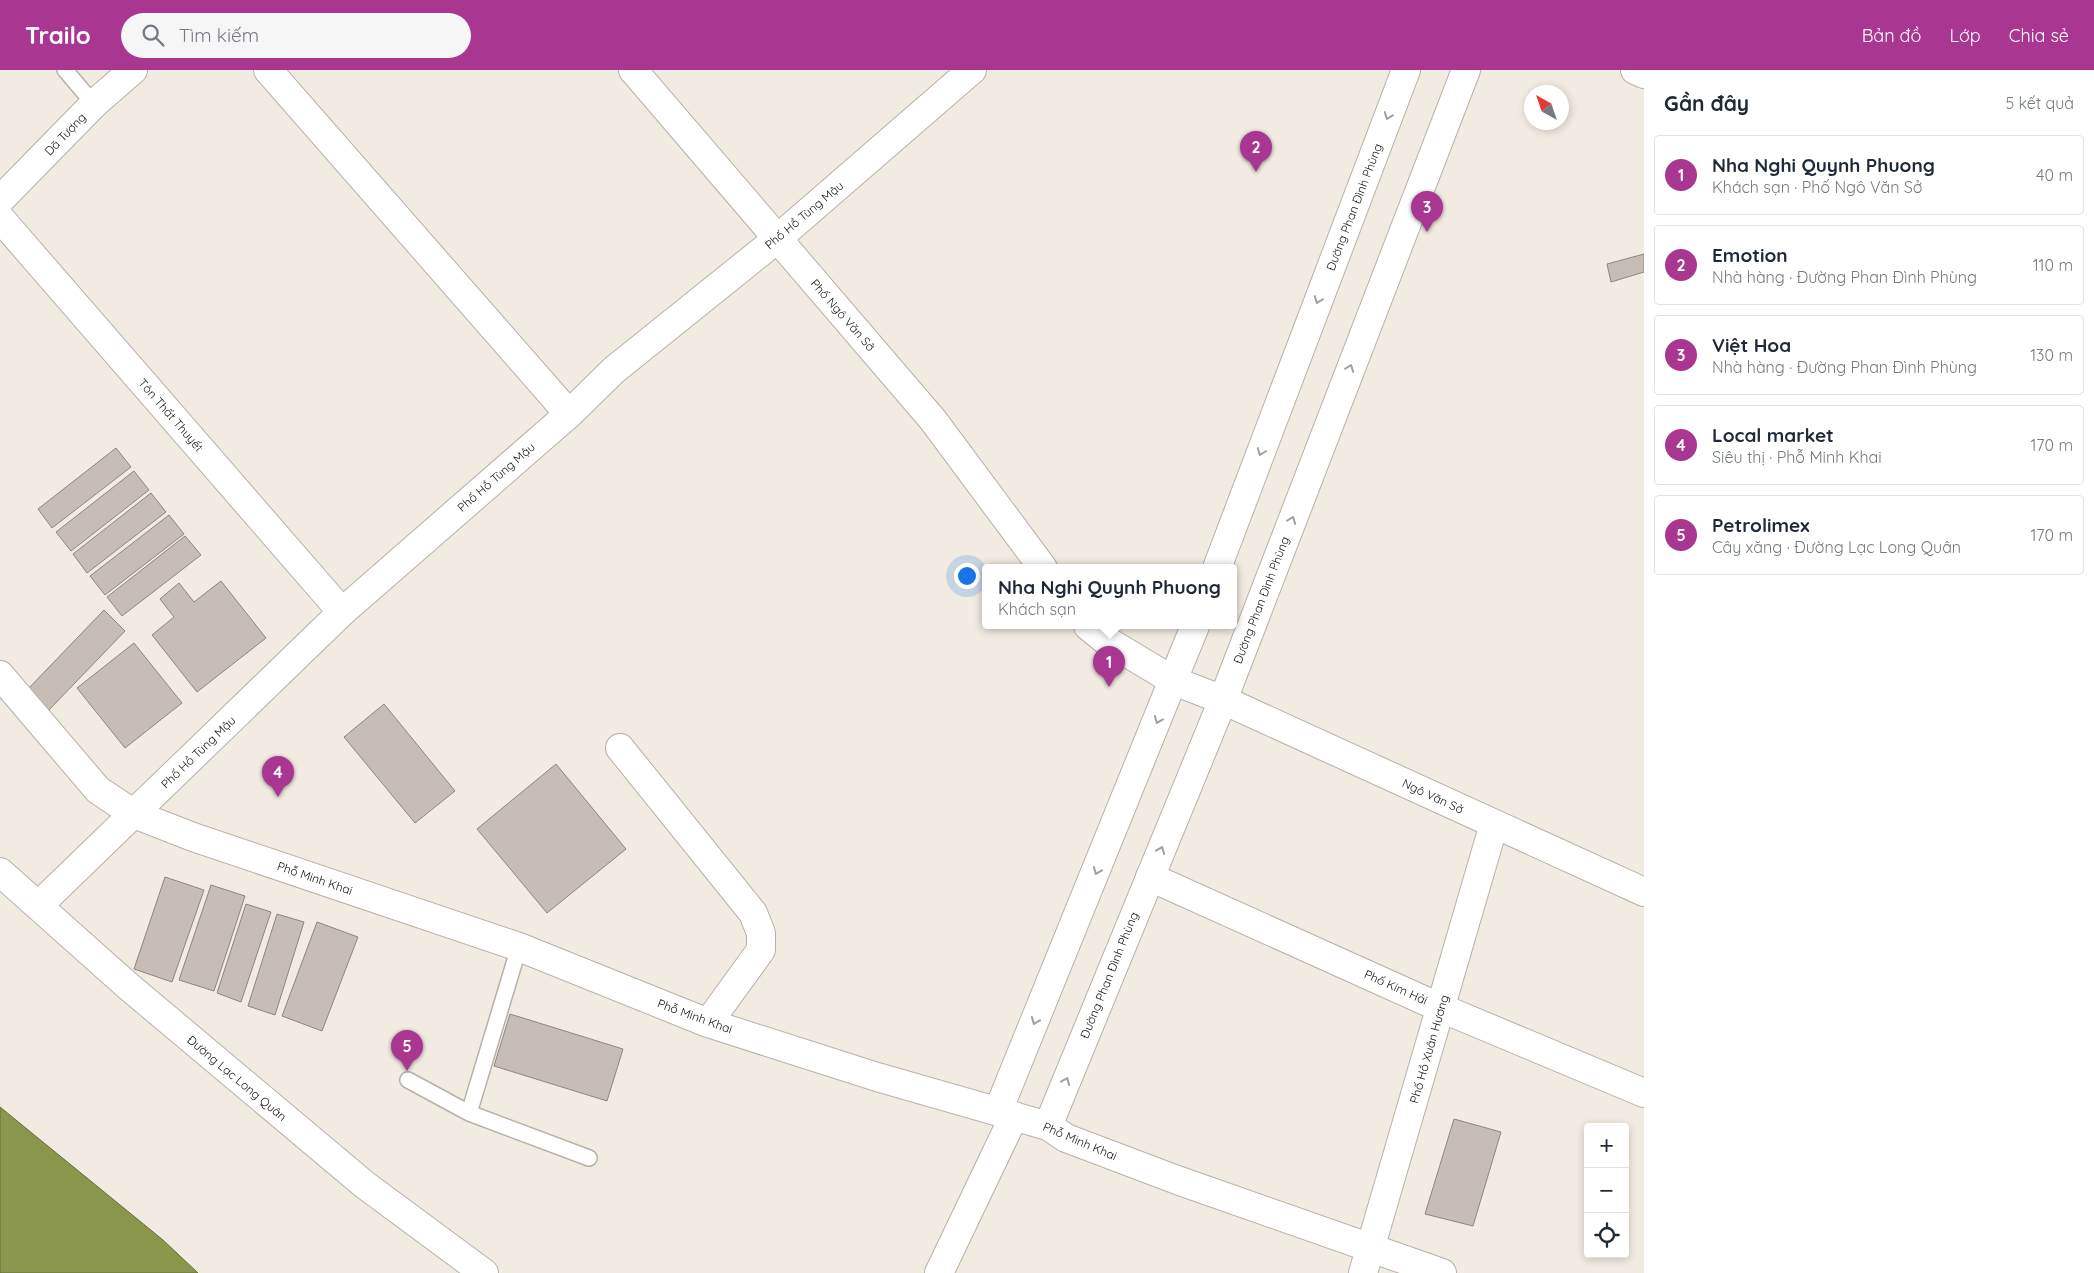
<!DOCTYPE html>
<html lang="vi">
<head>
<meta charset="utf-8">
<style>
  :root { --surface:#fff; --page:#f6f6f7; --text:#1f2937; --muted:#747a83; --line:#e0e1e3; --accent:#a93792 }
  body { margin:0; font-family:Quicksand,sans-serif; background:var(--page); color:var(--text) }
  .controls { position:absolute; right:15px; bottom:15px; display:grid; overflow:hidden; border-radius:5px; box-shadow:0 2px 8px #0003 }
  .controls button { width:45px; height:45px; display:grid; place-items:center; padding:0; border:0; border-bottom:1px solid var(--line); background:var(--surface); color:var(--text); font:25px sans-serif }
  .compass { position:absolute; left:1524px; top:15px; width:45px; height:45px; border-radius:50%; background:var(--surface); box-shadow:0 2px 8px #0003; rotate:320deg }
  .you { position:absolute; left:966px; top:505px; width:18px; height:18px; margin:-12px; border:4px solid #fff; border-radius:50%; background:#1a73e8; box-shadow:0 0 0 8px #1a73e833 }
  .badge { display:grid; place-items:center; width:32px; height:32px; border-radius:50%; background:var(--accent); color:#fff; font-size:16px; font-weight:700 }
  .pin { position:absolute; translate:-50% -41px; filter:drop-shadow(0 1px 2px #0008) }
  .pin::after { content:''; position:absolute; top:26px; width:18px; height:15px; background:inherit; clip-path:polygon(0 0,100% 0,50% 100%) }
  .popup { position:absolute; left:982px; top:494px; width:255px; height:65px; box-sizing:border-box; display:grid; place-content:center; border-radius:5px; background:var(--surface); filter:drop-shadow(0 1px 4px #0005); font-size:16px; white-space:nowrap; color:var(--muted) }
  .popup b { font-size:19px; color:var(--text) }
  .popup::after { content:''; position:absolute; left:50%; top:100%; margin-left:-10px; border:10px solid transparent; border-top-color:var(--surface) }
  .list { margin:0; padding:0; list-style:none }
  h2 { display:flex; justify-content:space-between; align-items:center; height:65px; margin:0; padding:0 20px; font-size:21px }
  h2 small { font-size:16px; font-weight:400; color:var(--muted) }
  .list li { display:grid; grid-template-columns:32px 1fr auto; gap:15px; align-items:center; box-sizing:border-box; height:80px; margin:0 10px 10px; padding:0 10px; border:1px solid var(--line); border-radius:5px }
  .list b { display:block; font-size:19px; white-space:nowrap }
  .list p { margin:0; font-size:16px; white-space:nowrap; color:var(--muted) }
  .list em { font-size:16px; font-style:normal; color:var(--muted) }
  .icon { flex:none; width:28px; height:28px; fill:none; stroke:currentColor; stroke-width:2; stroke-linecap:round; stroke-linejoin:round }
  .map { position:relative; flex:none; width:1644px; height:1203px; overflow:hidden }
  header { display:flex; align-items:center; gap:30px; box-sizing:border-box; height:70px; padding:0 25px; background:var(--accent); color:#fff }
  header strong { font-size:24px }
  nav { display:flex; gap:28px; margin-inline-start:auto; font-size:18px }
  .search { width:350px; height:45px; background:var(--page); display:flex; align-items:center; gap:12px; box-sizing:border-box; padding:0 18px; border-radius:28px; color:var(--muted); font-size:19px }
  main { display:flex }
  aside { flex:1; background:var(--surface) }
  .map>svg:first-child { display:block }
  .water { fill:#8a964c; stroke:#676e3a }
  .building { fill:#c6bdb6; stroke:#8d857f }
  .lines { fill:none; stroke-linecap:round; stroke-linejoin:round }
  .lane-casing { stroke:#b7b1a9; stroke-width:18 }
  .street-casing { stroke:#b7b1a9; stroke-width:30 }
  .secondary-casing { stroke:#b7b1a9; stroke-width:30 }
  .lane { stroke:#fff; stroke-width:15 }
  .street { stroke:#fff; stroke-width:28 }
  .secondary { stroke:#fff; stroke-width:28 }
  .oneway { stroke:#a1a09f }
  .labels { text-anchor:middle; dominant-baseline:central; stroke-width:4.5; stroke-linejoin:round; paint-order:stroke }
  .street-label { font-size:12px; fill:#14120f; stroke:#fff }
</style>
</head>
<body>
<header>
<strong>Trailo</strong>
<div class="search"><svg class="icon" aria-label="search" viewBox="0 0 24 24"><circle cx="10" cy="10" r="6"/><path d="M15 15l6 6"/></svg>Tìm kiếm</div>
<nav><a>Bản đồ</a><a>Lớp</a><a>Chia sẻ</a></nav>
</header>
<main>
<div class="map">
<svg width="1644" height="1203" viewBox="0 0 1644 1203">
  <rect width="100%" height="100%" fill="#f2ebe2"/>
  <path class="water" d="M0,1037L163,1170L198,1203H0Z"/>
  <path class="building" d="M1644,184V202L1611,212L1607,194Z
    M116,378L131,397L52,458L38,439Z
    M134,401L149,420L71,481L56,462Z
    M151,423L166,442L87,503L73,484Z
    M169,445L184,464L105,525L90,506Z
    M185,466L201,485L122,546L107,527Z
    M221,511L266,568L197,622L152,565L174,547L160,529L179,513L194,532Z
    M104,540L125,561L49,640L27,620Z
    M134,573L182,633L125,678L77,618Z
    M384,634L455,721L415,753L344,667Z
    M556,694L626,779L547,843L477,759Z
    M165,807L204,820L172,912L134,899Z
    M211,815L245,826L214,921L179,910Z
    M246,834L271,842L241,932L217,923Z
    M277,844L304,852L275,945L248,936Z
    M317,852L358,867L322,961L282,946Z
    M510,944L623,979L607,1031L494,996Z
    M1454,1049L1501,1062L1473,1156L1425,1144Z"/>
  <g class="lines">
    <g class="lane-casing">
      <path id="lane" d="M65,0L94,34
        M408,1010L469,1043L589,1088
        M469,1043L519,877"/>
    </g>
    <g class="street-casing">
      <path id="street" d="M268,0L569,344
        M633,0L933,350L1043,498
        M0,130L94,34L133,0
        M0,148L342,542
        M1088,556L1104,569L1174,611
        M1223,630L1644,822
        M620,678L753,843L761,863V880L708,953
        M0,802L128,916L365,1115L484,1203
        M1150,807L1441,938L1644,1023
        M38,836L342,542L569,344L614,300L777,169L972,0
        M939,1203L1014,1046
        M1363,1203L1494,754"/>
    </g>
    <g class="secondary-casing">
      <path id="secondary" d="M1635,0L1644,4
        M1217,498L1406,0
        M0,605L98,720L134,744L193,767L519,877L708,953L877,1007L1048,1056L1066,1068L1177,1110L1442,1203
        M1174,611L1223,630
        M998,1041L1195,556
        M1048,1056L1223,630L1466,0"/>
    </g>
    <use href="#lane" class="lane"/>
    <use href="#street" class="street"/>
    <use href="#secondary" class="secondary"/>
  </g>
  <defs><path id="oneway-chevron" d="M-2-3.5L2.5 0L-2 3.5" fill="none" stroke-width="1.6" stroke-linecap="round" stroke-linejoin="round" transform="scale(1.25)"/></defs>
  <g class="oneway">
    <use href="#oneway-chevron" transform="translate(1388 46) rotate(111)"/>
    <use href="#oneway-chevron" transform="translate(1318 230) rotate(111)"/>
    <use href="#oneway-chevron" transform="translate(1350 298) rotate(-69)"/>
    <use href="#oneway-chevron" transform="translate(1261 382) rotate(111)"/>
    <use href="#oneway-chevron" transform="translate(1292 450) rotate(-69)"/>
    <use href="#oneway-chevron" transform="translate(1158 650) rotate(112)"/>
    <use href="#oneway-chevron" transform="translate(1161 780) rotate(-68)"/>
    <use href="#oneway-chevron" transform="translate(1097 801) rotate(112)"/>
    <use href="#oneway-chevron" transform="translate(1035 951) rotate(112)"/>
    <use href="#oneway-chevron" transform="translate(1066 1011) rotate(-68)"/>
  </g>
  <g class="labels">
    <g class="street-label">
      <text transform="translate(65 64) rotate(-46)">Dã Tượng</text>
      <text transform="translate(1354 137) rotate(-69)">Đường Phan Đình Phùng</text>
      <text transform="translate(804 145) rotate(-40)">Phố Hồ Tùng Mậu</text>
      <text transform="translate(843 245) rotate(49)">Phố Ngô Văn Sở</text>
      <text transform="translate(171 345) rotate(49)">Tôn Thất Thuyết</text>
      <text transform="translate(496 407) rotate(-41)">Phố Hồ Tùng Mậu</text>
      <text transform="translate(1261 530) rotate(-69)">Đường Phan Đình Phùng</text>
      <text transform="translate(198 682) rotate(-44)">Phố Hồ Tùng Mậu</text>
      <text transform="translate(1433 726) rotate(25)">Ngô Văn Sở</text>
      <text transform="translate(315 808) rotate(19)">Phỗ Minh Khai</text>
      <text transform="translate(1109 905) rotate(-68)">Đường Phan Đình Phùng</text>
      <text transform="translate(1396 917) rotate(24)">Phố Kim Hải</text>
      <text transform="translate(695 946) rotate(20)">Phỗ Minh Khai</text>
      <text transform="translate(1429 979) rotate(-74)">Phố Hồ Xuân Hương</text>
      <text transform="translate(237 1008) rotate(40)">Đường Lạc Long Quân</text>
      <text transform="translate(1080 1071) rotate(23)">Phỗ Minh Khai</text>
    </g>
  </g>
</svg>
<div class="controls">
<button>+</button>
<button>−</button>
<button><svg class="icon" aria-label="locate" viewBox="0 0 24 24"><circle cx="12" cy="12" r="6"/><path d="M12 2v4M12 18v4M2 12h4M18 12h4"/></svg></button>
</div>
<svg class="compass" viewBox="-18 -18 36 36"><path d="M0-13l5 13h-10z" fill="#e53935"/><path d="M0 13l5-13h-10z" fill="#747a83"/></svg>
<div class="you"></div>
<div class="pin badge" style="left:1109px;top:617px">1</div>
<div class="popup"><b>Nha Nghi Quynh Phuong</b>Khách sạn</div>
<div class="pin badge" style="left:1256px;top:102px">2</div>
<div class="pin badge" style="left:1427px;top:162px">3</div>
<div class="pin badge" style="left:278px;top:727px">4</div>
<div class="pin badge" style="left:407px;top:1001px">5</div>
</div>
<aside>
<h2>Gần đây<small>5 kết quả</small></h2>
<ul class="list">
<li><span class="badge">1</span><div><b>Nha Nghi Quynh Phuong</b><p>Khách sạn · Phố Ngô Văn Sở</p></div><em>40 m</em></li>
<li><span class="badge">2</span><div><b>Emotion</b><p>Nhà hàng · Đường Phan Đình Phùng</p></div><em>110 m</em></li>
<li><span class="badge">3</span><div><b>Việt Hoa</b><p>Nhà hàng · Đường Phan Đình Phùng</p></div><em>130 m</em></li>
<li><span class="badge">4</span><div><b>Local market</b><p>Siêu thị · Phỗ Minh Khai</p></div><em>170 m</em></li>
<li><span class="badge">5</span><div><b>Petrolimex</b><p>Cây xăng · Đường Lạc Long Quân</p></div><em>170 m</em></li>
</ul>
</aside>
</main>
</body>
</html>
